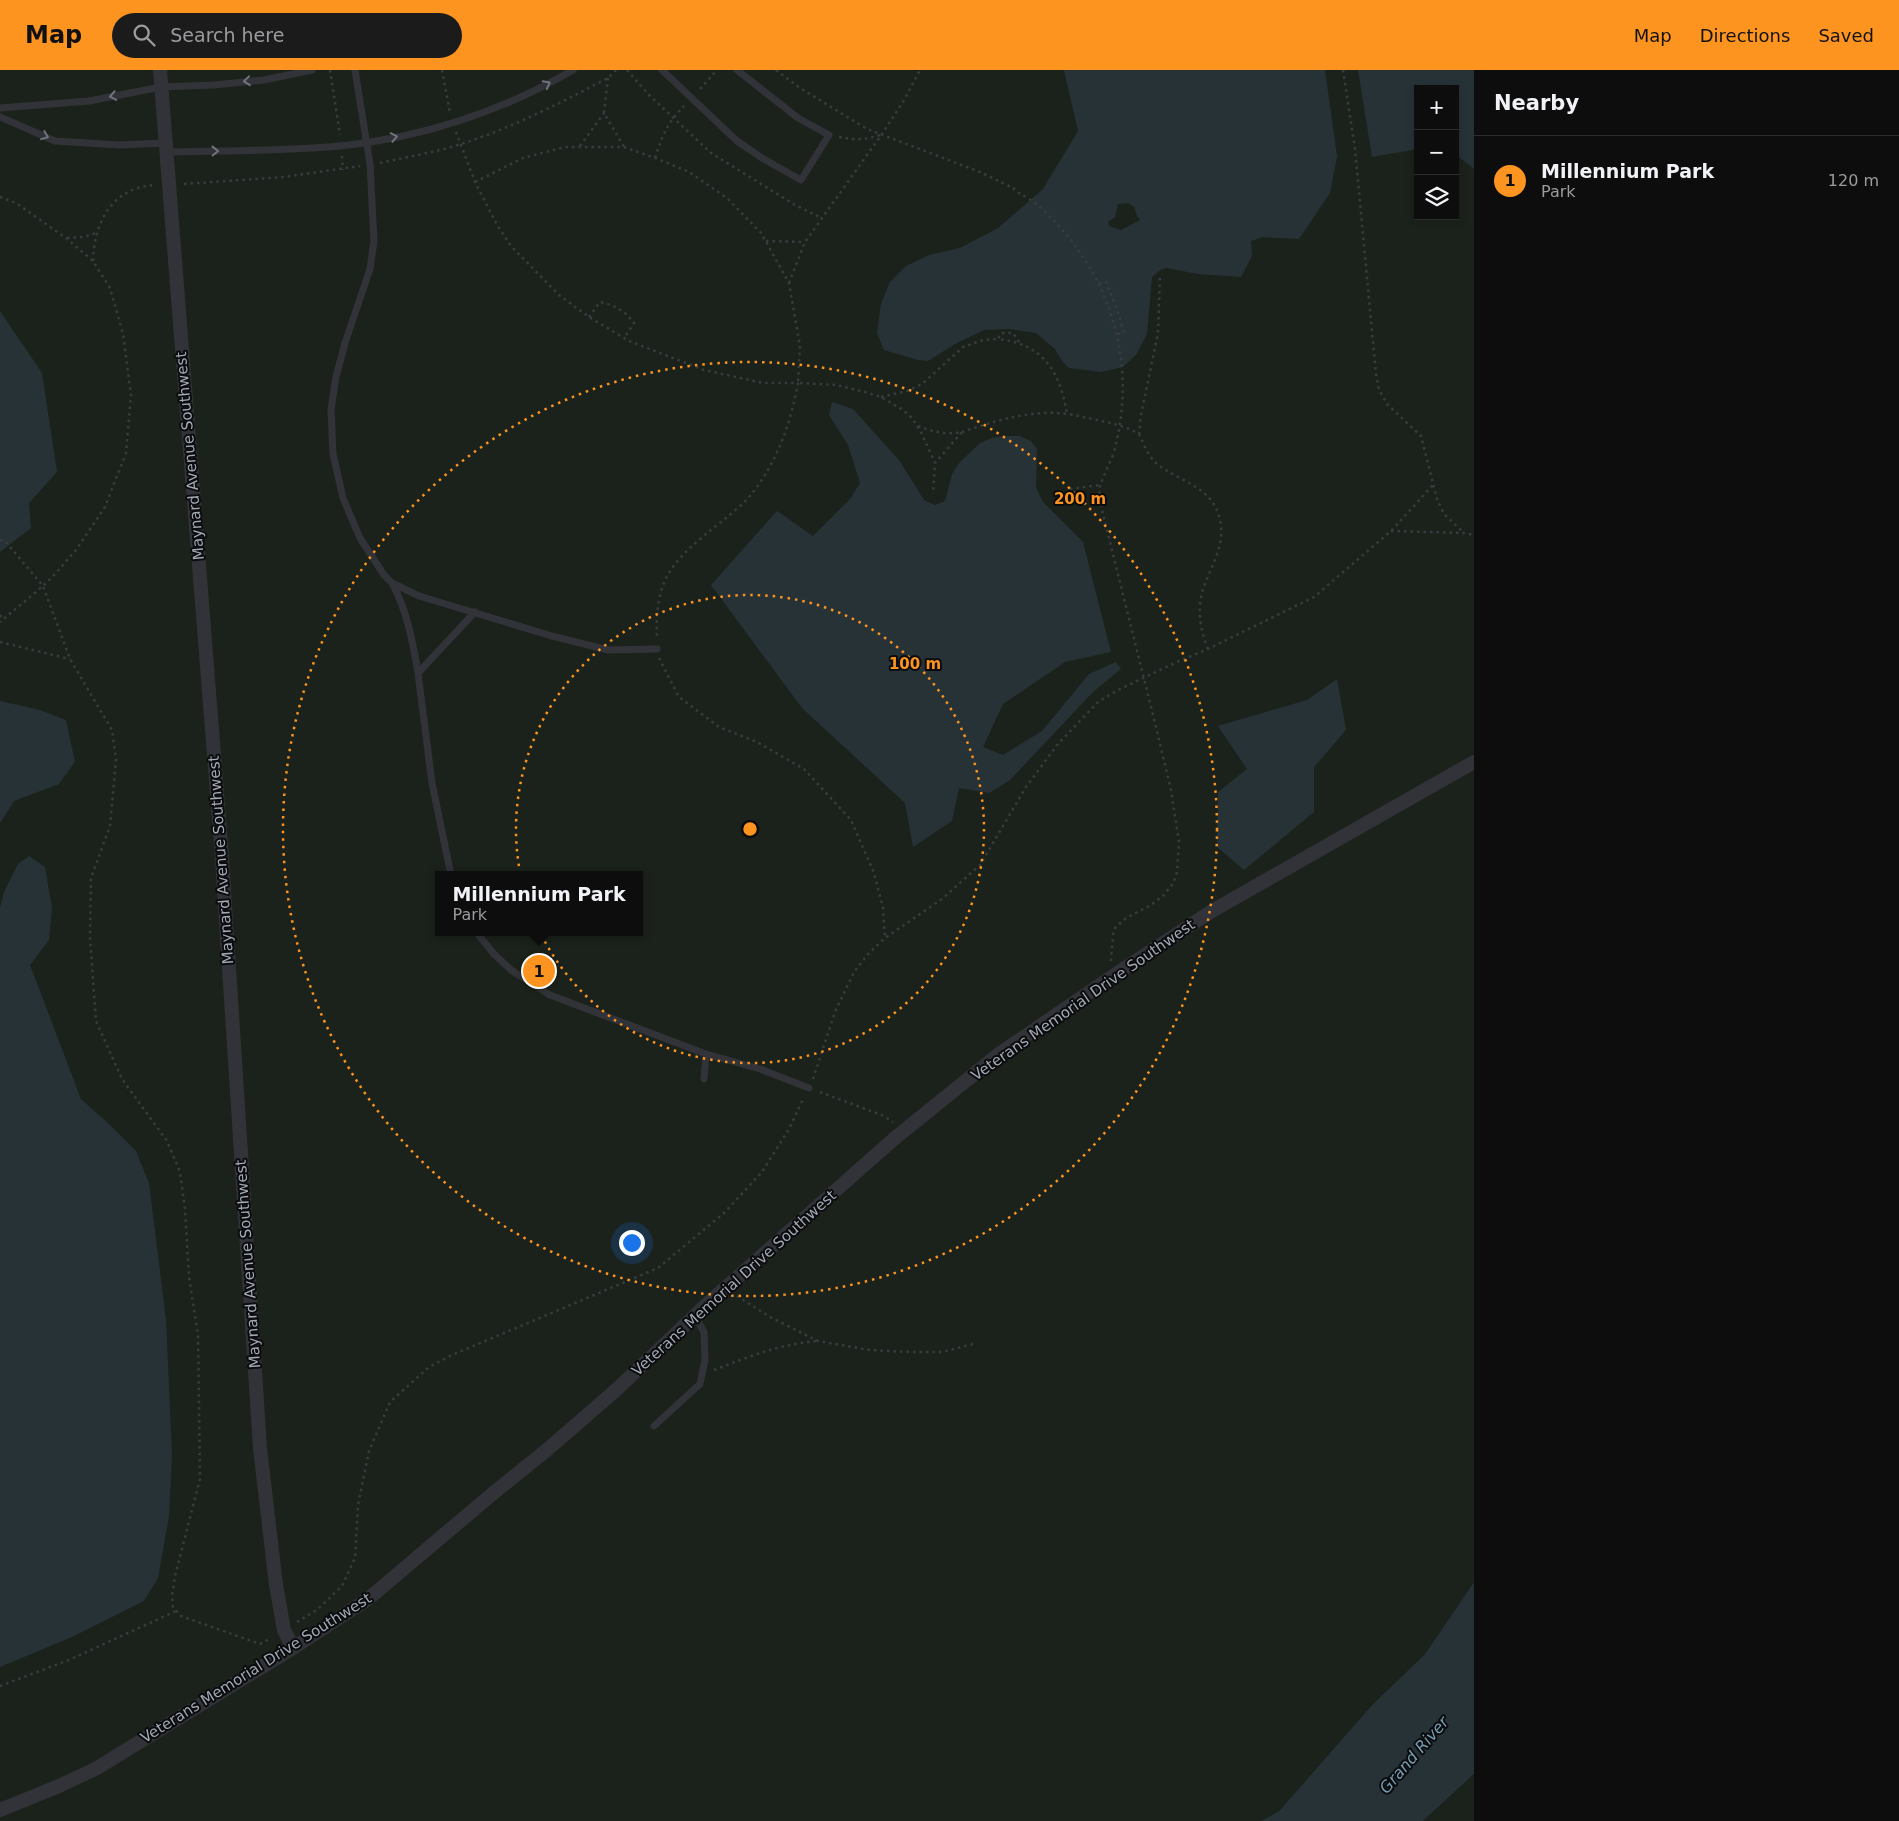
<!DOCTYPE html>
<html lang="en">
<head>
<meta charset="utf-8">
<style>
  :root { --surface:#0d0d0e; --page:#1b1b1c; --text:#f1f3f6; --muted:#9a9c9e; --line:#2d2d2e; --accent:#fc941f }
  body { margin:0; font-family:"DejaVu Sans",sans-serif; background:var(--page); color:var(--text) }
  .controls { position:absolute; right:15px; top:15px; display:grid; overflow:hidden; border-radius:0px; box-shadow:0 2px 8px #0003 }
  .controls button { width:45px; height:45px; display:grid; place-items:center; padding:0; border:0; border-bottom:1px solid var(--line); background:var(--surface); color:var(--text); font:25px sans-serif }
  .you { position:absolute; left:631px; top:1172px; width:18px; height:18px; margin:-12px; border:4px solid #fff; border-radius:50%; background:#1a73e8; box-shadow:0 0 0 8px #1a73e833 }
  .badge { display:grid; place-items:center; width:32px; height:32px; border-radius:50%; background:var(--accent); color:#111; font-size:16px; font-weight:700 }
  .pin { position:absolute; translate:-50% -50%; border:2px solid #fff; box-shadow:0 1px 5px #0006 }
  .popup { position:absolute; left:435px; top:801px; width:208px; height:65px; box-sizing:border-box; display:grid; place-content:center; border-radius:0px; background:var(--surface); filter:drop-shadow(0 1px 4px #0005); font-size:16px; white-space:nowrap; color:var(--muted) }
  .popup b { font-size:19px; color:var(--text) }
  .popup::after { content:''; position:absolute; left:50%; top:100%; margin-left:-10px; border:10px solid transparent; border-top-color:var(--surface) }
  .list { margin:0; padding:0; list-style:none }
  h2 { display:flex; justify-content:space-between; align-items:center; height:65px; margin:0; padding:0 20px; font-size:21px }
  h2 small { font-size:16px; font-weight:400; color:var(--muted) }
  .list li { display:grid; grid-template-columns:32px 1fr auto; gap:15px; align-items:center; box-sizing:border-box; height:90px; padding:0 20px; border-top:1px solid var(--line) }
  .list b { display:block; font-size:19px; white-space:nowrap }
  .list p { margin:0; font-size:16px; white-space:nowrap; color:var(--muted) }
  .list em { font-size:16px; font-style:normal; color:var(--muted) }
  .icon { flex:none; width:28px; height:28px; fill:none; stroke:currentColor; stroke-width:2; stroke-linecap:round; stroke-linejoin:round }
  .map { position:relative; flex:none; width:1474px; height:1751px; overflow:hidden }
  header { display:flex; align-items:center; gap:30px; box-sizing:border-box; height:70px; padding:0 25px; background:var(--accent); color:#111 }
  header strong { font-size:24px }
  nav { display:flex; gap:28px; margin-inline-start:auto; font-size:18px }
  .search { width:350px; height:45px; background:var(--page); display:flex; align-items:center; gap:12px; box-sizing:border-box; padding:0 18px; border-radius:28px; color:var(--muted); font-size:19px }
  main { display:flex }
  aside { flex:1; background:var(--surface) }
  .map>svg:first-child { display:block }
  .green { fill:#1b221b; fill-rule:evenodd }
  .water { fill:#273237; fill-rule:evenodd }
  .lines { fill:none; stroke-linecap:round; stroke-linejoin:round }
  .path { stroke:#383b3f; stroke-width:2.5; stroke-dasharray:2.5 4; stroke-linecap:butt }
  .lane { stroke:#323338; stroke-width:7 }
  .street { stroke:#323338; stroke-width:14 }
  .path-bridge { stroke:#383b3f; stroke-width:2.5; stroke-dasharray:2.5 4; stroke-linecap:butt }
  .oneway { stroke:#6f747c }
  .ring { fill:none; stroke:#fc941f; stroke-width:2.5; stroke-dasharray:2.5 5 }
  .labels { text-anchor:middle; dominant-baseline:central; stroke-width:4; stroke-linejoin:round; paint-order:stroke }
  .street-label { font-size:15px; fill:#a1aab4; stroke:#0c0c0e }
  .water-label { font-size:16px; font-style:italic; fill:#759eb2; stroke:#0c0c0e }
  .centre { fill:#fc941f; stroke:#0c0c0e; stroke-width:2.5 }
  .ring-label { font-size:15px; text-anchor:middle; font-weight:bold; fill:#fc941f; stroke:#0c0c0e; stroke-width:4; stroke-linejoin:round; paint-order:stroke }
</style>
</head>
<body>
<header>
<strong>Map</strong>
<div class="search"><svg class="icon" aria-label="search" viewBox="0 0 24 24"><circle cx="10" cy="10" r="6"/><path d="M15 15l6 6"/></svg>Search here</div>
<nav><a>Map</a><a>Directions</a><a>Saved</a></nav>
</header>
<main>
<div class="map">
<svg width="1474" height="1751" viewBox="0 0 1474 1751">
  <rect width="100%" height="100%" fill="#111113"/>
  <path class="green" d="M0,0H1474V1512L1425,1584L1373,1634L1279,1741L1261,1751H0ZM1418,19H1455V146H1418ZM439,805H639V862H439Z
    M1474,1704V1751H1423Z"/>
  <path class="water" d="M1064,0H1325L1337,86L1330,123L1299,169L1263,167L1251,171L1252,186L1241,207L1198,204L1166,198L1160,200L1152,207L1147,264L1136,285L1123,297L1101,302L1069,298L1062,291L1055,279L1036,263L1010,259L984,260L955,274L928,291L918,290L884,280L877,263L881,234L890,212L906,196L929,185L960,178L998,158L1043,119L1078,61ZM1128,133L1134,137L1137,146L1140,150L1121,160L1109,156L1108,152L1115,147L1118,134Z
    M1358,0H1474V99L1455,84V19H1418V79L1372,87Z
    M0,241L42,303L57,402L29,433L31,458L0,482Z
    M832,332L853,339L899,390L924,430L935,435L945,431L952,404L959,393L980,373L992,368L1006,366H1020L1031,371L1037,379L1036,417L1043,432L1083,472L1111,582L1065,592L1003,634L983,677L1003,685L1042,661L1089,604L1116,592L1121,599L1093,622L1010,710L989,723L959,718L952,751L913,777L905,733L802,638L711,515L777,441L813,466L850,429L860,413L848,375L829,345Z
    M1337,609L1346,660L1314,697V742L1244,800L1217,777L1218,722L1247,699L1218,656L1307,630Z
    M0,631L40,640L66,650L75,692L59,714L14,731L0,753Z
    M29,786L45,797L52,838L49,870L30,895L81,1029L110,1055L136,1081L149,1113L166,1250L172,1384L169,1446L158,1508L144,1531L72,1567L0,1597V838L4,822L18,794Z
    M1474,1512V1704L1423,1751H1261L1279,1741L1373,1634L1425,1584Z"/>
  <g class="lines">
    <path class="path" d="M330,0L340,65
      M442,0L450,43
      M627,0L649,25L711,83L795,135L822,148
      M776,0L800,18L867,59L980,102L1013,118
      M1343,0L1355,79L1376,304L1379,320L1387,334L1421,366L1437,429L1444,444L1464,463
      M608,8L604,43L624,77
      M700,19L717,0
      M456,62L475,112L497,155L511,176L559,225L589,247L629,271L704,300L763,313H798C791,352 778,389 754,421C745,433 732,443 721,452C675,489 654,505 657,568
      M839,67C855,70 866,70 880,65
      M580,76L604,43
      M342,86L343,100
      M655,88C662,66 667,53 684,36
      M380,93C406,87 432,83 458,75C510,59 560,33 608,8L616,0
      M475,112L523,88L565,77H624L658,89L689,102L727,128L761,163L789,213L800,276L798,313L836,315L865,322L881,327L903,340L912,348L921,362L935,393L933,424
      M184,114L284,107L360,96
      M0,127L16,133L66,168L93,191L110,218L123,264L131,325L126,383L105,437L76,480L55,504L43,516L0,552
      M67,168L84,167L96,163
      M766,171L804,172
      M93,191C94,152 112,117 156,115
      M789,213L805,172L882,64L903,32L920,0
      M1099,214L1106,212L1117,239L1124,263L1118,264
      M589,247L600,232C615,235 625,241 634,253L624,268
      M1019,272L1013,263H1001L998,269C1043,274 1060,301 1067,344
      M881,327L907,321L922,314L963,277L983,270L998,269
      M918,356C933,362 946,365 962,362L935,393
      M962,362C995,351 1032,339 1068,344C1080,346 1091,349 1102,351C1115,354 1128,357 1139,364L1141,345L1158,263L1160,205
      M1139,364C1144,374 1148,386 1156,393C1179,412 1213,416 1220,450C1226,477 1209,498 1202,523C1197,542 1201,562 1208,579
      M1070,419L1100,415
      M1391,461L1464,463L1474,465
      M0,470L5,471L43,516L70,589L112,660L116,689L110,756L91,808L90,868L96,951L122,1009L167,1071L180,1102L185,1140L189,1207L198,1265L200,1409L175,1506L172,1526L173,1537L181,1546L260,1574L271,1568
      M0,545L3,549
      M0,572L70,589
      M659,588L679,627L719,657L757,672L804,699L851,750L874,803L883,838L885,868
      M1111,891L1113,865L1115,858L1126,848L1151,835L1164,825L1174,812L1177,802L1179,772L1171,720L1156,657L1099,428L1100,415L1113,385
      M813,1009L835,942L854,902L869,883L885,868L942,829L980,795L1026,717L1058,674L1099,631L1122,618L1179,591L1208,579L1314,527L1391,461L1433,415
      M820,1022L884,1046L893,1052
      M737,1226L770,1247L818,1271L870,1280L910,1282H942L977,1273
      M714,1300C751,1286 776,1275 817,1271
      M297,1552L318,1539L342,1516L355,1488L358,1435L369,1381L390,1332L429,1297L452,1285L658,1198L724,1143L762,1102L789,1059L804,1027
      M0,1616L69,1590L176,1541"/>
    <path class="lane" d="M355,0L370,94L374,171L370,199L345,273L336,307L331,339L333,384L343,428L360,468L384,505L392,513L419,526L552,566L608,580L657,579
      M662,0L737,71L762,88L801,110L829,65L798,48L737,0
      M0,38L89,31L161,17L214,15L264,10L312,0
      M0,47L55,71L119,75L165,73
      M166,82C224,81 282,81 340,76C421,68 503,41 573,0
      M392,513C407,540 413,573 418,603L475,542
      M418,603L432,713L451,805
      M476,862L494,884L511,900L550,925L706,984L760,999L809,1018
      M704,1009L706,984
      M654,1356L700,1314L705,1290L704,1262L695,1246"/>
    <path class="street" d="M160,0L221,774L260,1378L276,1515L284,1560L293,1578
      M0,1740L59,1716L97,1698L293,1578L368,1529L491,1425L548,1379L616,1320L706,1235L895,1068L999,984L1119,902L1212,841L1474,692"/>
    <path class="path-bridge" d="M1013,118C1018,123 1023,125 1029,129C1039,135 1049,145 1057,154C1116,217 1137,303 1113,385"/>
  </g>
  <defs><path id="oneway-chevron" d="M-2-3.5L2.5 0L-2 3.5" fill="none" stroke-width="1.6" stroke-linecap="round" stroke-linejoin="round" transform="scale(1.25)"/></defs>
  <g class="oneway">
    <use href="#oneway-chevron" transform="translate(247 11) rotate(174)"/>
    <use href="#oneway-chevron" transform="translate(547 14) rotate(-28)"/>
    <use href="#oneway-chevron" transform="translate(113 26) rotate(169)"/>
    <use href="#oneway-chevron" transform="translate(45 66) rotate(22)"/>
    <use href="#oneway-chevron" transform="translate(394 67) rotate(-11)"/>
    <use href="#oneway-chevron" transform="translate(215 81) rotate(-1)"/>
  </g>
  <g class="ring">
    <circle cx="750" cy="759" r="234"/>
    <circle cx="750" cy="759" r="467"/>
  </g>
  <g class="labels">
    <g class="street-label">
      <text transform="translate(190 386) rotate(-95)">Maynard Avenue Southwest</text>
      <text transform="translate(221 790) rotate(-94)">Maynard Avenue Southwest</text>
      <text transform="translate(1083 930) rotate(-35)">Veterans Memorial Drive Southwest</text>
      <text transform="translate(248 1194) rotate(-94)">Maynard Avenue Southwest</text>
      <text transform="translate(734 1213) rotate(-42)">Veterans Memorial Drive Southwest</text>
      <text transform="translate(256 1598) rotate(-32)">Veterans Memorial Drive Southwest</text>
    </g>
    <g class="water-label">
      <text transform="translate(1414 1685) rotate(-49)">Grand River</text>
    </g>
  </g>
  <circle cx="750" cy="759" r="8" class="centre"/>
  <g class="ring-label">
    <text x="1080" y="434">200 m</text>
    <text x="915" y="599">100 m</text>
  </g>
</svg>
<div class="controls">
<button>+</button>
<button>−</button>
<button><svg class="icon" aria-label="layers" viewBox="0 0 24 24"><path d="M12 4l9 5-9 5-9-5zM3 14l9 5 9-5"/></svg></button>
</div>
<div class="you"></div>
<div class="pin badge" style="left:539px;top:901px">1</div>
<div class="popup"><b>Millennium Park</b>Park</div>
</div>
<aside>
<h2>Nearby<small></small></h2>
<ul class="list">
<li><span class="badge">1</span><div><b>Millennium Park</b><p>Park</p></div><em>120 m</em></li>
</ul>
</aside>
</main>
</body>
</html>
